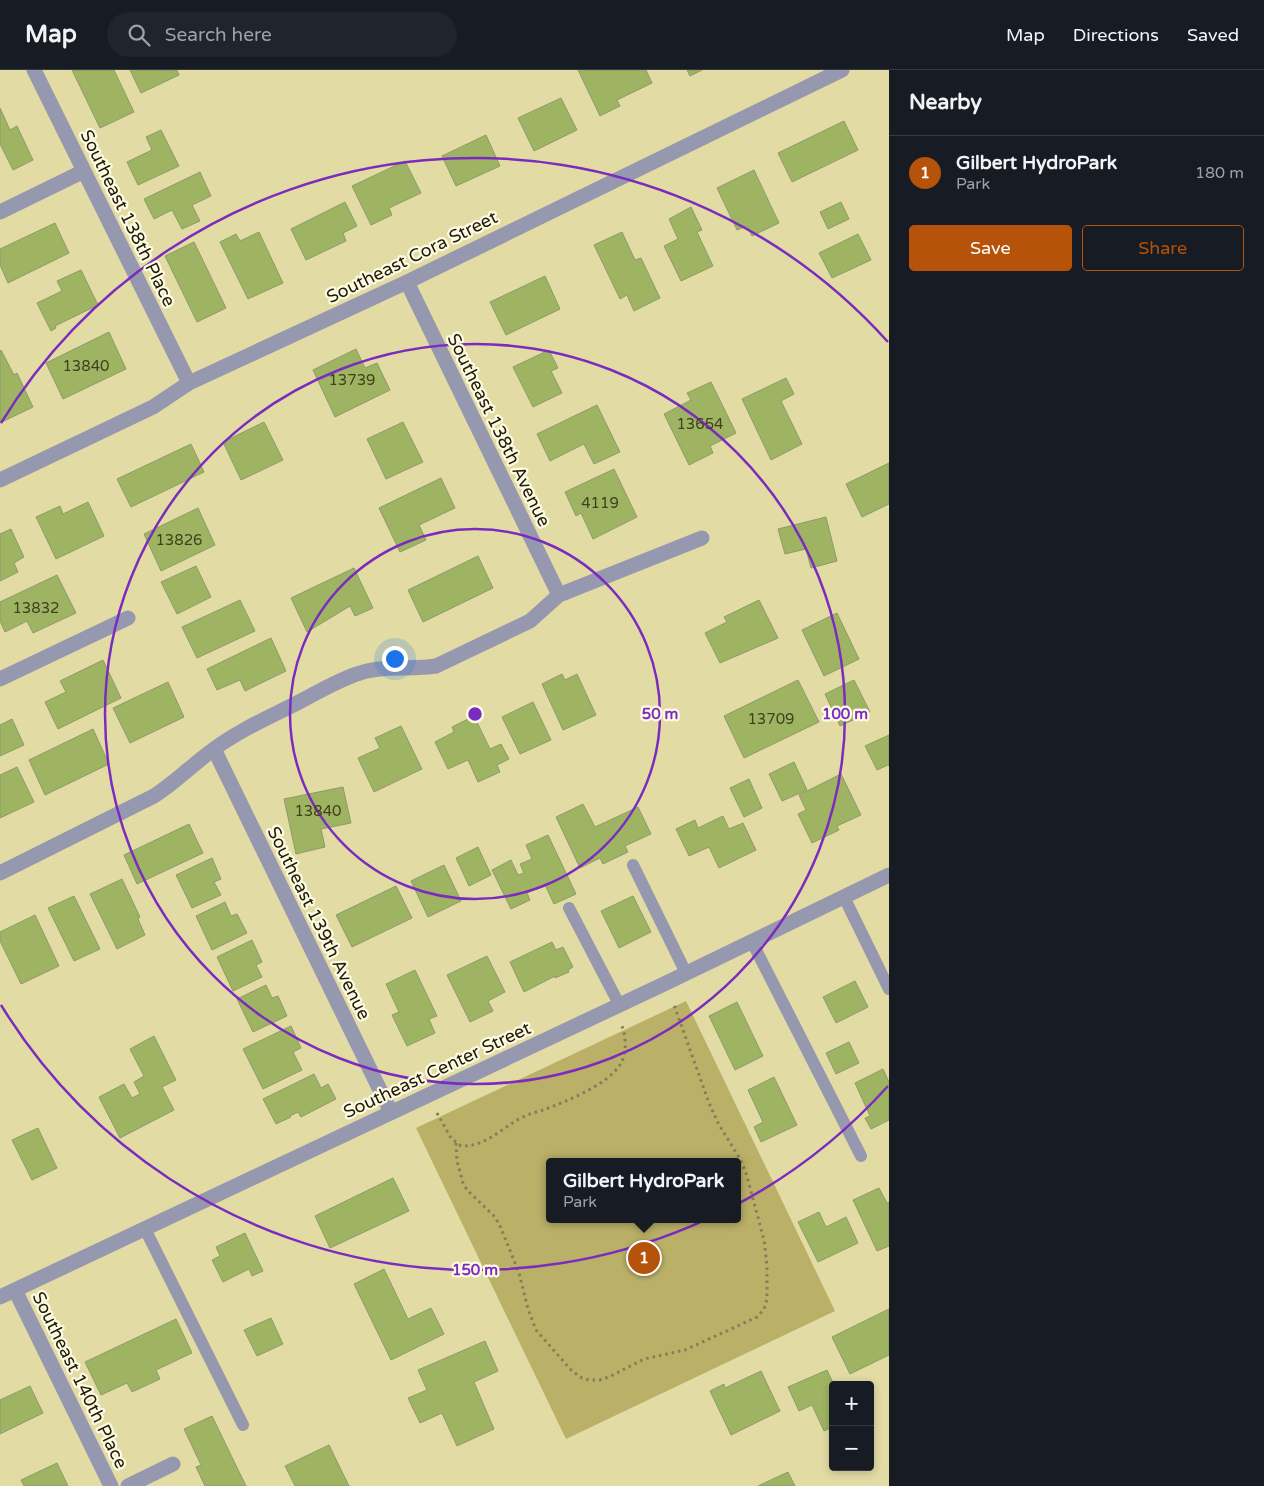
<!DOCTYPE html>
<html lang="en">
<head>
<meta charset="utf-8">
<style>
  :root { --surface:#171b24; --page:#20242c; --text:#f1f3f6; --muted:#9ea1a6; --line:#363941; --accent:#b45309 }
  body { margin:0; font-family:"Varela Round",sans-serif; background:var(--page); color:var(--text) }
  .controls { position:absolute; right:15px; bottom:15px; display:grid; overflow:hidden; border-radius:5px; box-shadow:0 2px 8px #0003 }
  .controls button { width:45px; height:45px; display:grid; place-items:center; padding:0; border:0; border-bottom:1px solid var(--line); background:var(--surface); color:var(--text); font:25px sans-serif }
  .you { position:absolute; left:394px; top:588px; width:18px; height:18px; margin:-12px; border:4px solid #fff; border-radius:50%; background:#1a73e8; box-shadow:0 0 0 8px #1a73e833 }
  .badge { display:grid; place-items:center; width:32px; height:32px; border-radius:50%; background:var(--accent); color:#fff; font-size:16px; font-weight:700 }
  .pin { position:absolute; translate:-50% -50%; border:2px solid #fff; box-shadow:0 1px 5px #0006 }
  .popup { position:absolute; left:546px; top:1088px; width:195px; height:65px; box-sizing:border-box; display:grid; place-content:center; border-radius:5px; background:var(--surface); filter:drop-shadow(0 1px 4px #0005); font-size:16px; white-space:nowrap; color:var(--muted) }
  .popup b { font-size:19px; color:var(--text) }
  .popup::after { content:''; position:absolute; left:50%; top:100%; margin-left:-10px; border:10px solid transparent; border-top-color:var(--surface) }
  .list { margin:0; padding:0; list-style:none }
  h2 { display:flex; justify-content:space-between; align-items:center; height:65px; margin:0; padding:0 20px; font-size:21px }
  h2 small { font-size:16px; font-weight:400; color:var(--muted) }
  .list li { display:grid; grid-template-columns:32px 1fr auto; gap:15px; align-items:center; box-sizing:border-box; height:75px; padding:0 20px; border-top:1px solid var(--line) }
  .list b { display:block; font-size:19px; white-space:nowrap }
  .list p { margin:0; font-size:16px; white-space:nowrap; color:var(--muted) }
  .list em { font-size:16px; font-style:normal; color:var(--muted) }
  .actions { display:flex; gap:10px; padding:15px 20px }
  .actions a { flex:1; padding:11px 0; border:1px solid var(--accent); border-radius:5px; text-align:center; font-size:18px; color:var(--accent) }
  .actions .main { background:var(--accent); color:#fff }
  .icon { flex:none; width:28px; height:28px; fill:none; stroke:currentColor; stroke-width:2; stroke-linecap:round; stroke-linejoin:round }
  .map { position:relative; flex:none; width:889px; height:1416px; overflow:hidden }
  header { display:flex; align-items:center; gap:30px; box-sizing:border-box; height:70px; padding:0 25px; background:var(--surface); border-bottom:1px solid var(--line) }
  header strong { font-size:24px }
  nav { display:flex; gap:28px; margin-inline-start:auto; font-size:18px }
  .search { width:350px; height:45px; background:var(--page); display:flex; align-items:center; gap:12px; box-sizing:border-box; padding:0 18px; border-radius:28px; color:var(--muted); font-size:19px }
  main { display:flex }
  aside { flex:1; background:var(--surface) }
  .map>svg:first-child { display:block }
  .green { fill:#bbb068; fill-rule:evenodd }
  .building { fill:#9fb463; stroke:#8d9b68 }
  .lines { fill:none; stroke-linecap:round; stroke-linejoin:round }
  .path { stroke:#847e57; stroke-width:3; stroke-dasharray:2.5 4; stroke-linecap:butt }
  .service { stroke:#9598ae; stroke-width:12 }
  .minor { stroke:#9598ae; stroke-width:15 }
  .ring { fill:none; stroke:#7b2cbf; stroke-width:2.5 }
  .labels { text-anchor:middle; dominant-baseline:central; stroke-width:4.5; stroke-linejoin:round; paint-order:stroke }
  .number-label { font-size:15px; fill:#3f411d }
  .street-label { font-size:18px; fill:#1f1b06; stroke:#fefbe5 }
  .centre { fill:#7b2cbf; stroke:#fefbe5; stroke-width:2.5 }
  .ring-label { font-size:15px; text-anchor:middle; font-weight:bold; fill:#7b2cbf; stroke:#fefbe5; stroke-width:4.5; stroke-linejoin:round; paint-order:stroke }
</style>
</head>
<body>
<header>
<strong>Map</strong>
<div class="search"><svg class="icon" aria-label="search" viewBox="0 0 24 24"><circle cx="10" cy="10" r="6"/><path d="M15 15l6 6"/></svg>Search here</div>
<nav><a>Map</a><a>Directions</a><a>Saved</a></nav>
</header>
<main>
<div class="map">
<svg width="889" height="1416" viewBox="0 0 889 1416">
  <rect width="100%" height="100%" fill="#e3dba4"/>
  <path class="green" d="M686,931L835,1241L566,1369L416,1058ZM550,1092H738V1149H550Z"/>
  <path class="building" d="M72,0H114L134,42L100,58Z
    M130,0H177L179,5L141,23Z
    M578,0H646L652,13L617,30L620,36L600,46Z
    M687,0H702L690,6Z
    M561,28L577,60L534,81L518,48Z
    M0,38L10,60L17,56L33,90L13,100L0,74Z
    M844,51L858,80L792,112L778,83Z
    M161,60L179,96L138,115L127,92L152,80L146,67Z
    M486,65L500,96L456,116L442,86Z
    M405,91L421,123L389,138L392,145L371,155L352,116Z
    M754,100L779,153L752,166L747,156L737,160L717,118Z
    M200,102L211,126L192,135L200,151L182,159L172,140L154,149L144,129Z
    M345,132L357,156L343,163L346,171L306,190L291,159Z
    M841,132L849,149L828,159L820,142Z
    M691,137L702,160L697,162L713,196L681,211L664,176L678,169L669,149Z
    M55,153L69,183L8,213L0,195V179Z
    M259,162L283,213L248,229L220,172L236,164L240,171Z
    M622,162L635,190L641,188L660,228L634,241L627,225L620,229L594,175Z
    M858,164L871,190L832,208L819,183Z
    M194,172L226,238L197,252L165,186Z
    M81,200L98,235L55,256L56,258L51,261L37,233L62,221L57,211Z
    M545,206L560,239L506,265L490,232Z
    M109,262L126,299L63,329L46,293Z
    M356,279L365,298L377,293L390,320L335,347L313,300Z
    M1,280L14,305L17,303L33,337L0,353V281Z
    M549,280L558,298L551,301L562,323L533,337L513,297Z
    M786,308L794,324L781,331L802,374L771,390L742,329Z
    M711,312L736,363L710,376L713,383L689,395L664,344L691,330L687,323Z
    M597,335L620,382L594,394L584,374L550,391L537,364Z
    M264,352L283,390L241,410L223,372Z
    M403,352L423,392L386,409L367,369Z
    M191,374L204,402L131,437L117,409Z
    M889,393V434L862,447L846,414Z
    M614,399L637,447L593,469L581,443L576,446L565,422Z
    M441,408L455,438L419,455L426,470L400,482L379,438Z
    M88,432L104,466L56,489L36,447L60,436L63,444Z
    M198,438L215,475L161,501L144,464Z
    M826,447L837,491L811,498L806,479L785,484L778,459Z
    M11,459L24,487L14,493L18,502L0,511V464Z
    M478,486L493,518L423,552L408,520Z
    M196,496L211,527L177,544L161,512Z
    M354,498L373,538L355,546L350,536L307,562L291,528Z
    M57,505L76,543L33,563L27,551L5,562L0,551V532Z
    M240,530L255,561L197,588L182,557Z
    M759,530L778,568L720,593L705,563L727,552L724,547Z
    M837,543L859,589L824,606L802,560Z
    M271,568L286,601L245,621L240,610L217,620L207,599Z
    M103,590L121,628L58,659L45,632L66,622L60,611Z
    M562,604L565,610L577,604L596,645L563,660L542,614Z
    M798,610L819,652L744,688L724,646Z
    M854,610L870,642L840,656L825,624Z
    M168,612L184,647L130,673L113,638Z
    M533,632L551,670L520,684L502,647Z
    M474,646L490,679L501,674L509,689L497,695L500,702L478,712L468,690L448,699L435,672L454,662L452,657Z
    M12,649L24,675L0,686V655Z
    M401,656L422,699L374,722L358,688L380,678L375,668Z
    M93,659L109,694L45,725L29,690Z
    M889,665V696L888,695L877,700L865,676Z
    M794,692L807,720L782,731L769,704Z
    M17,697L34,732L0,748V705Z
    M841,704L861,745L837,756L839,760L812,773L798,744L806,740L799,725Z
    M749,709L762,738L744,747L730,718Z
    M343,717L351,753L321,759L325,777L296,784L284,729Z
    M583,734L595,757L638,737L651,764L625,776L628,782L603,794L600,788L580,798L556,747Z
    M723,746L729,759L743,753L756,780L719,798L709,777L689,786L676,759L695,750L698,758Z
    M189,754L203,783L137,814L124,785Z
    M548,765L576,824L554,834L545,815L527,823L530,830L511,839L492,800L511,790L518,805L524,803L520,794L532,789L526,775Z
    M478,777L491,805L469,816L456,788Z
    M212,788L221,809L214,812L221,825L192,838L176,805Z
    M444,795L461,831L428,847L411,811Z
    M122,809L140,847L138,849L145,865L117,879L90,824Z
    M396,816L412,848L352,877L336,845Z
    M74,826L100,879L74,891L48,838Z
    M633,826L651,862L619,878L601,841Z
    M225,832L231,846L237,844L247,863L212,880L196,846Z
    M35,845L59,896L21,914L0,871V862Z
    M252,870L262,892L256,895L262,907L233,921L217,887Z
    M552,872L556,880L563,877L573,897L568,900L569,902L555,908V906L524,922L510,892Z
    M487,886L505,922L488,931L493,941L470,952L447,905Z
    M415,900L437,946L429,949L435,963L407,976L392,945L399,942L386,914Z
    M855,911L868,937L836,953L823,927Z
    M266,915L272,928L278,926L287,946L253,962L237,929Z
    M737,932L763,986L735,1000L709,946Z
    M291,956L301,978L293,982L302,1000L263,1019L243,979Z
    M154,966L176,1010L162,1017L174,1040L120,1068L99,1027L124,1014L132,1028L140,1024L134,1012L144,1006L130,979Z
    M849,972L859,993L836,1004L826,983Z
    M883,999L889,1012V1050L871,1059L865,1048L870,1046L855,1013Z
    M314,1004L321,1018L328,1014L336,1029L301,1047L298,1042L290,1046L291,1047L276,1054L263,1029Z
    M774,1007L797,1055L761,1072L754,1057L763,1052L748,1020Z
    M38,1058L57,1098L32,1110L12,1070Z
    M393,1108L409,1141L330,1178L315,1146Z
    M879,1118L887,1133L889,1132V1176L877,1181L853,1130Z
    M819,1142L826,1157L846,1147L858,1173L818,1192L798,1152Z
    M245,1163L263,1201L252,1206L249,1199L223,1212L212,1190L220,1186L216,1177Z
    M384,1199L408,1249L431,1238L444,1264L391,1290L354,1214Z
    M889,1239V1285L850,1304L832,1267Z
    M271,1248L283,1274L257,1286L244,1260Z
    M176,1249L192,1283L156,1300L160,1309L132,1322L127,1313L101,1325L85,1292Z
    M485,1271L498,1301L474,1312L494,1359L457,1376L442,1343L420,1353L408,1328L427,1320L418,1300Z
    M827,1300L834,1315H833V1357L824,1361L812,1335L799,1341L788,1317Z
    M761,1301L780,1341L731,1365L710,1321L724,1314L725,1318Z
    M30,1316L43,1343L0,1364V1330Z
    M212,1346L246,1416H205L196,1397L201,1395L184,1359Z
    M329,1375L349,1416H295L285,1396Z
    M57,1393L68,1416H24L21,1410Z
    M788,1402L795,1416H758Z"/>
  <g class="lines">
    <path class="path" d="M437,1043L451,1068L461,1076C487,1077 503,1056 525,1046C531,1043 537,1042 543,1040C565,1032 610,1014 621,993C627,983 626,967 622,956
      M456,1073L457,1091L463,1113L467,1120L495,1147L501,1158L519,1203L528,1239L536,1260L572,1301L582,1308L589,1310H600L611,1306L644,1289L685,1280L757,1247L764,1239L767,1229V1196L764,1170L746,1103L740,1089L718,1053L709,1033L673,932"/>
    <path class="service" d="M633,795L686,903
      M844,827L889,919
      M569,838L619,934
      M752,872L861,1086
      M145,1159L243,1355"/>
    <path class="minor" d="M34,0L189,313
      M0,142L84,101
      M407,212L559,525
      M0,410L153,337L189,313L407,212L842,0
      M0,609L128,548
      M214,679L381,1022L391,1042
      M0,803L154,726C176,712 193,694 214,679C241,659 272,646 301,631C320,621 340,609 360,603C384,595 411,600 436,596L530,551L559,525L702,468
      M15,1220L111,1416
      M0,1227L664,914L889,805
      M128,1416L173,1394"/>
  </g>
  <g class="ring">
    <circle cx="475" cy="644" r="185"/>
    <circle cx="475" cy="644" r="370"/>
    <path d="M888 1016A556 556 0 0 1 1 935M1 353A556 556 0 0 1 888 272"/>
  </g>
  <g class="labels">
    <g class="number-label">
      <text x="86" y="296">13840</text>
      <text x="352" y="310">13739</text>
      <text x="700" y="354">13654</text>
      <text x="600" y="433">4119</text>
      <text x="179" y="470">13826</text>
      <text x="36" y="538">13832</text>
      <text x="771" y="649">13709</text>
      <text x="318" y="741">13840</text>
    </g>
    <g class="street-label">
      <text transform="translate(128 148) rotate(64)">Southeast 138th Place</text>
      <text transform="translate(412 187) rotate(-26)">Southeast Cora Street</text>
      <text transform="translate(499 360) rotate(64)">Southeast 138th Avenue</text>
      <text transform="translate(319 853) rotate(64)">Southeast 139th Avenue</text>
      <text transform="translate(437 1000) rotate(-25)">Southeast Center Street</text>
      <text transform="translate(80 1310) rotate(64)">Southeast 140th Place</text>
    </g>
  </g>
  <circle cx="475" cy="644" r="8" class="centre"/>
  <g class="ring-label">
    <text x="660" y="649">50 m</text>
    <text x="845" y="649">100 m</text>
    <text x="475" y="1205">150 m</text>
  </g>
</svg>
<div class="controls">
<button>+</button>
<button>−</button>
</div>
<div class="you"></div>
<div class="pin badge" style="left:644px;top:1188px">1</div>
<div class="popup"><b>Gilbert HydroPark</b>Park</div>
</div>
<aside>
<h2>Nearby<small></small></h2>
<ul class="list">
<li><span class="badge">1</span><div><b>Gilbert HydroPark</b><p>Park</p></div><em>180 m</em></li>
</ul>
<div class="actions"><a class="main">Save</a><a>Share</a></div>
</aside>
</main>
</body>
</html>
